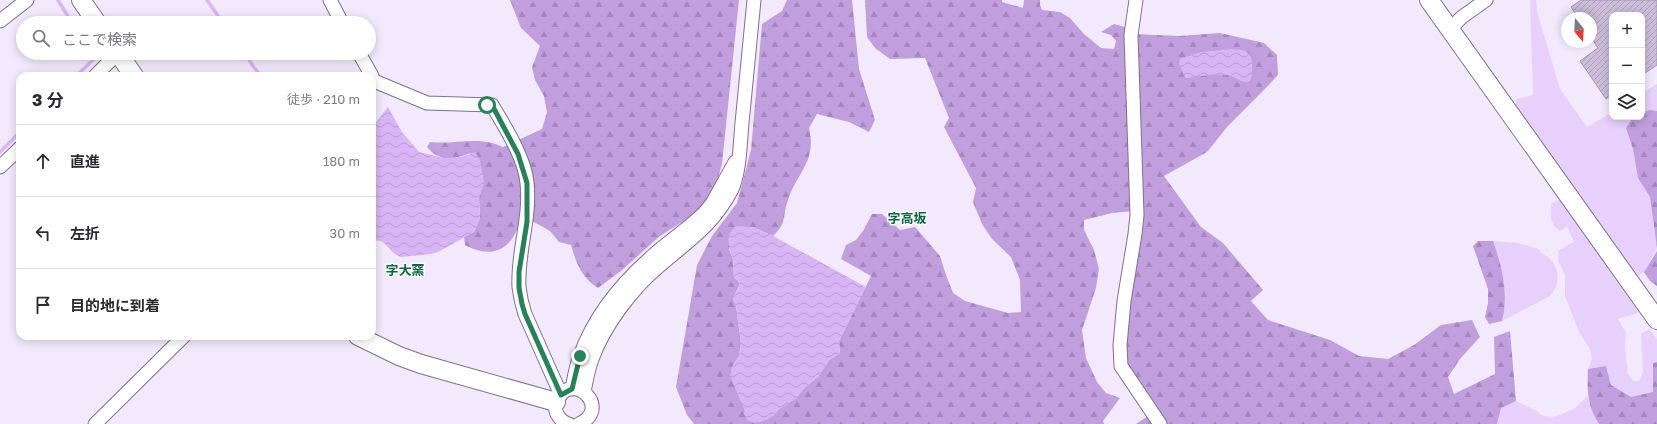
<!DOCTYPE html>
<html lang="ja">
<head>
<meta charset="utf-8">
<style>
  :root { --surface:#fff; --page:#f7f7f7; --text:#2b2b33; --muted:#7c7c81; --line:#e1e1e2 }
  body { margin:0; font-family:"Golos Text","Noto Sans JP",sans-serif; background:var(--page); color:var(--text) }
  .controls { position:absolute; right:12px; top:12px; display:grid; overflow:hidden; border-radius:8px; box-shadow:0 2px 10px #0003 }
  .controls button { width:36px; height:36px; display:grid; place-items:center; padding:0; border:0; border-bottom:1px solid var(--line); background:var(--surface); color:var(--text); font:20px sans-serif }
  .compass { position:absolute; left:1561px; top:12px; width:36px; height:36px; border-radius:50%; background:var(--surface); box-shadow:0 2px 10px #0003; rotate:162deg }
  .stop { position:absolute; width:12px; height:12px; margin:-9px; border:3px solid #268258; border-radius:50%; background:#fff }
  .stop.end { background:#268258; border-color:#fff; box-shadow:0 1px 4px #0008 }
  .list { margin:0; padding:0; list-style:none }
  h2 { display:flex; justify-content:space-between; align-items:center; height:52px; margin:0; padding:0 16px; font-size:17px }
  h2 small { font-size:13px; font-weight:400; color:var(--muted) }
  .list li { display:grid; grid-template-columns:26px 1fr auto; gap:12px; align-items:center; box-sizing:border-box; height:72px; padding:0 16px; border-top:1px solid var(--line) }
  .list b { display:block; font-size:15px; white-space:nowrap }
  .list em { font-size:13px; font-style:normal; color:var(--muted) }
  .icon { flex:none; width:22px; height:22px; fill:none; stroke:currentColor; stroke-width:2; stroke-linecap:round; stroke-linejoin:round }
  .map { position:relative; flex:none; width:1657px; height:424px; overflow:hidden }
  .search { position:absolute; background:var(--surface); box-shadow:0 2px 10px #0003; left:16px; top:16px; width:360px; height:44px; display:flex; align-items:center; gap:10px; box-sizing:border-box; padding:0 14px; border-radius:22px; color:var(--muted); font-size:15px }
  .panel { position:absolute; background:var(--surface); box-shadow:0 2px 10px #0003; left:16px; top:72px; width:360px; height:268px; border-radius:12px }
  .map>svg:first-child { display:block }
  .green { fill:#e7d0fc }
  .forest { fill:url(#forest-firs) }
  .water { fill:url(#water-waves) }
  .lines { fill:none; stroke-linecap:round; stroke-linejoin:round }
  .stream { stroke:#d9b5f6; stroke-width:3.5 }
  .building { fill:url(#building-hatch); stroke:#a495b1 }
  .street-casing { stroke:#7f718c; stroke-width:15 }
  .secondary-casing { stroke:#7f718c; stroke-width:20 }
  .street { stroke:#fff; stroke-width:13 }
  .secondary { stroke:#fff; stroke-width:18 }
  .route { stroke:#268258; stroke-width:5 }
  .labels { text-anchor:middle; dominant-baseline:central; stroke-width:3; stroke-linejoin:round; paint-order:stroke }
  .quarter-label { font-size:13px; font-weight:bold; fill:#0e6843; stroke:#fbfbfb }
</style>
</head>
<body>
<div class="map">
<svg width="1657" height="424" viewBox="0 0 1657 424">
  <defs>
    <pattern id="forest-firs" width="22" height="20" patternUnits="userSpaceOnUse"><rect width="22" height="20" fill="#c19edd"/><path d="M5 1l3.5 6h-7zM16 11l3.5 6h-7z" fill="#a587bd"/></pattern>
    <pattern id="water-waves" width="16" height="10" patternUnits="userSpaceOnUse"><rect width="16" height="10" fill="#d9b5f6"/><path d="M0 5q4-4 8 0t8 0" fill="none" stroke="#ba9bd2"/></pattern>
    <pattern id="building-hatch" width="6" height="6" patternUnits="userSpaceOnUse"><rect width="6" height="6" fill="#cdbddb"/><path d="M-1 1l2-2M0 6l6-6M5 7l2-2" fill="none" stroke="#afa1bb"/></pattern>
  </defs>
  <rect width="100%" height="100%" fill="#f3e9fc"/>
  <path class="green" d="M1530,0H1536L1537,11L1560,89L1587,127L1612,112V117H1633L1627,128L1633,149L1638,178L1650,197L1657,248L1644,272L1636,277L1515,109L1516,99L1533,95Z
    M1657,84V111L1650,110L1642,112V93Z
    M1561,199L1641,311L1635,314L1618,319L1626,333L1625,349L1628,374L1633,381H1639L1643,372L1641,334L1649,329L1657,339V362L1653,364L1654,392L1631,397L1611,385L1606,366L1588,369L1592,359L1590,349L1579,332L1565,296V274L1558,261L1559,250L1574,242L1567,226L1560,231C1549,224 1551,216 1551,204Z
    M1493,241L1518,243L1538,249C1541,254 1546,255 1550,259C1561,270 1559,286 1550,296L1502,321C1509,297 1501,265 1493,241Z
    M1587,396L1595,418L1599,424H1497L1501,408L1516,401L1537,411L1541,415L1552,418L1574,409Z"/>
  <path class="forest" d="M510,0H739L722,164L714,192L693,215L660,236L621,271L598,288C582,278 576,263 571,245L559,242L550,231L534,222L519,224C511,251 490,259 465,245L464,237L474,232L480,218L479,198L481,190L470,153C454,160 439,162 427,147L430,142C455,145 479,135 503,147L542,129L547,112L544,96L535,80L532,67L540,46L521,28Z
    M787,0H852L859,69L875,120L869,132L849,122L817,114L809,128C817,162 797,172 788,200C782,216 788,222 773,236L753,227L729,249L733,259L734,277L740,283L733,299L736,305L741,344L739,356L732,367L745,411L744,414L773,416L778,410L796,398L805,387L818,377L829,360L840,353L839,341L871,276L841,259L846,245L856,240L863,231L872,214H882L900,230L915,227L940,256L946,275L953,293L965,301L1008,313L1021,312L1020,280L1011,257L992,239L982,224L973,202L976,188L944,127L949,118L925,58L890,59L875,48L867,37L865,0H1002V2L1023,8L1024,0H1040V5L1042,10L1060,12L1070,18L1084,34L1101,48L1114,49L1116,41L1111,35L1101,32L1114,24L1125,27L1127,33L1133,211L1112,213L1084,220V230L1094,250L1099,269L1096,288L1082,330L1086,358L1097,382L1106,393L1120,398L1103,421L1104,424H694L687,415L676,387L697,265L712,236L737,203L751,150L762,24L782,11Z
    M1220,33L1264,43L1277,55L1278,75L1262,92L1227,127L1207,152L1164,176L1201,227L1223,243L1263,290L1251,301L1268,320L1330,340L1359,356L1388,359L1414,345L1441,325L1472,320L1480,337L1460,359L1448,377L1454,394L1495,374L1494,337L1510,331L1516,401L1501,408L1497,424H1165L1123,365L1131,281L1134,34L1179,36Z
    M1650,110L1657,111V248L1650,197L1638,178L1633,149L1626,128L1633,117H1642V112Z
    M1478,241H1493C1502,266 1509,295 1502,321L1489,324L1485,317L1488,303V289L1473,246Z
    M1657,251V286L1650,281L1644,272Z
    M1657,362V424H1599C1587,406 1587,389 1588,369L1606,366L1611,385L1631,397L1653,392V363Z
    M1148,416L1153,424H1136Z"/>
  <path class="water" d="M1231,49C1246,50 1253,51 1252,68C1252,72 1252,77 1250,81C1241,85 1236,76 1227,75C1213,73 1199,77 1185,78L1179,63L1180,59L1201,52Z
    M388,107L402,132L419,152L444,158L461,157L475,152L480,160L484,182L479,198L480,218L474,232L440,251L431,254L401,257C388,253 388,239 372,240V127Z
    M737,226L753,227L773,236L866,287L839,341L840,353L829,360L818,377L805,387L796,398L778,410L773,416L764,421L754,423L747,420L744,414L745,411L730,376L732,367L739,356L741,344L736,305L733,299L740,283C738,280 735,278 734,276C733,271 734,265 733,260C730,248 723,235 737,226Z"/>
  <g class="lines">
    <path class="stream" d="M58,0L72,23
      M207,0L223,23
      M245,53L253,66L261,76
      M76,76L94,59L91,53
      M0,152L20,132"/>
  </g>
  <path class="building" d="M1581,0H1657V65L1642,75V15H1612V95L1606,99L1580,61L1598,48L1591,37V18H1578L1571,7Z"/>
  <g class="lines">
    <g class="street-casing">
      <path id="street" d="M330,0L342,23
        M1136,0L1131,35L1137,215L1135,234L1124,301L1120,345L1121,366L1160,424
        M0,21L27,0
        M1450,29L1462,17L1486,0
        M359,53L372,76
        M95,76L118,53
        M372,77L374,81L427,103L492,105C505,127 525,158 527,183C531,218 517,252 519,287C520,296 522,305 525,314L561,395
        M0,167L20,148
        M572,389C574,378 576,366 580,356C593,319 620,285 649,259C667,242 688,229 705,212L713,202L735,162
        M584,392C586,381 588,370 592,359C604,326 631,290 658,267C688,241 713,226 732,189C740,171 740,143 742,123C746,82 750,41 754,0
        M95,424L184,336
        M569,424C564,423 560,419 557,414C555,410 555,404 558,399C572,370 613,408 579,424"/>
    </g>
    <g class="secondary-casing">
      <path id="secondary" d="M81,0L97,23
        M1429,0L1657,320
        M118,53L134,76
        M358,336L399,356L421,364L556,402"/>
    </g>
    <use href="#street" class="street"/>
    <use href="#secondary" class="secondary"/>
  </g>
  <g class="lines">
    <path class="route" d="M487,105H492L518,154L527,183V222L519,272V288L522,304L525,314L561,395L572,389L580,356"/>
  </g>
  <g class="labels">
    <g class="quarter-label">
      <text x="907" y="218">字高坂</text>
      <text x="405" y="270">字大窯</text>
    </g>
  </g>
</svg>
<div class="controls">
<button>+</button>
<button>−</button>
<button><svg class="icon" aria-label="layers" viewBox="0 0 24 24"><path d="M12 4l9 5-9 5-9-5zM3 14l9 5 9-5"/></svg></button>
</div>
<svg class="compass" viewBox="-18 -18 36 36"><path d="M0-13l5 13h-10z" fill="#e53935"/><path d="M0 13l5-13h-10z" fill="#7c7c81"/></svg>
<div class="stop" style="left:487px;top:105px"></div>
<div class="stop end" style="left:580px;top:356px"></div>
<div class="search"><svg class="icon" aria-label="search" viewBox="0 0 24 24"><circle cx="10" cy="10" r="6"/><path d="M15 15l6 6"/></svg>ここで検索</div>
<section class="panel">
<h2>3 分<small>徒歩 · 210 m</small></h2>
<ul class="list">
<li><svg class="icon" aria-label="ahead" viewBox="0 0 24 24"><path d="M12 20V5M6 11l6-6 6 6"/></svg><div><b>直進</b></div><em>180 m</em></li>
<li><svg class="icon" aria-label="left" viewBox="0 0 24 24"><path d="M17 20v-9H6M10 6l-5 5 5 5"/></svg><div><b>左折</b></div><em>30 m</em></li>
<li><svg class="icon" aria-label="arrive" viewBox="0 0 24 24"><path d="M6 21V4h12l-3 4 3 4H6"/></svg><div><b>目的地に到着</b></div></li>
</ul>
</section>
</div>
</body>
</html>
